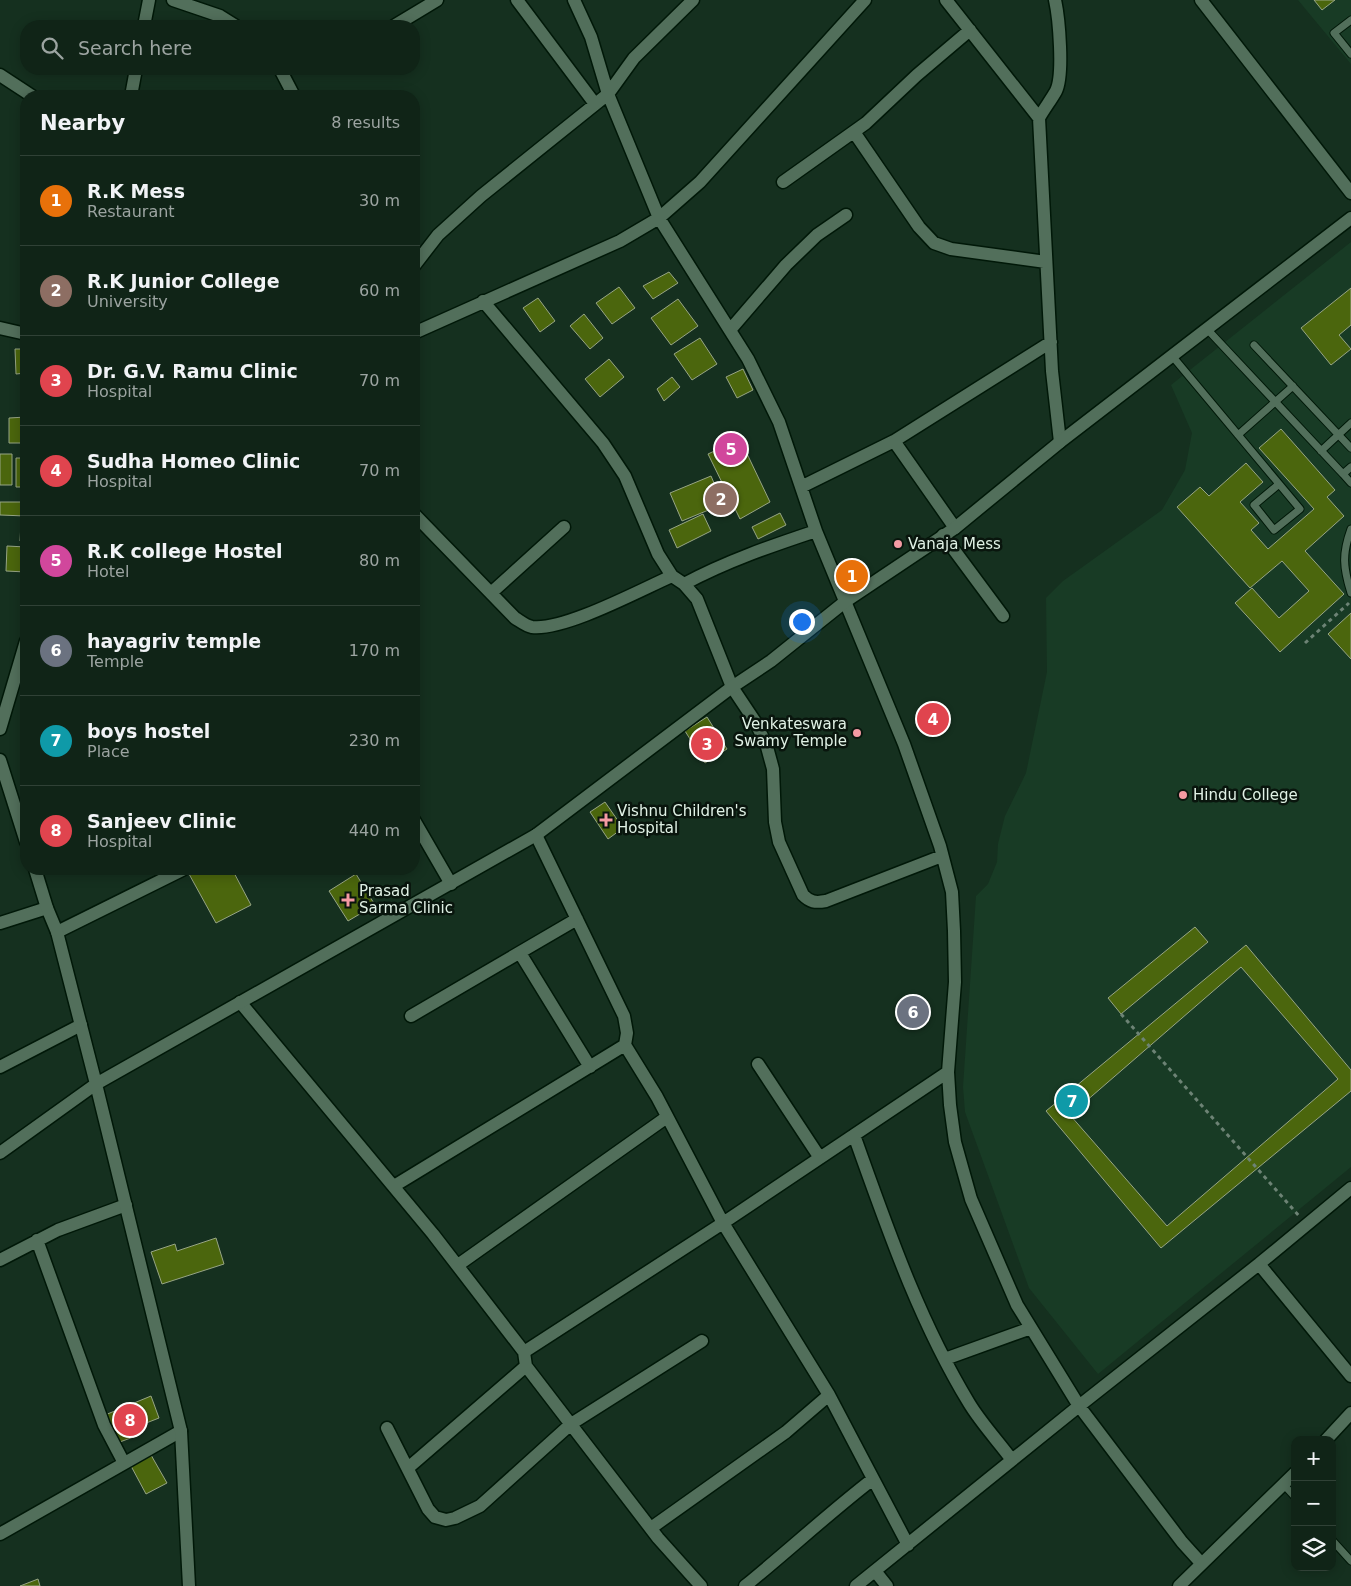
<!DOCTYPE html>
<html lang="en">
<head>
<meta charset="utf-8">
<style>
  :root { --surface:#102417; --page:#1e3024; --text:#f1f3f6; --muted:#9ca4a1; --line:#304136; --accent:#bca0f2 }
  body { margin:0; font-family:"DejaVu Sans",sans-serif; background:var(--page); color:var(--text) }
  .controls { position:absolute; right:15px; bottom:15px; display:grid; overflow:hidden; border-radius:10px; box-shadow:0 2px 12px #0003 }
  .controls button { width:45px; height:45px; display:grid; place-items:center; padding:0; border:0; border-bottom:1px solid var(--line); background:var(--surface); color:var(--text); font:25px sans-serif }
  .you { position:absolute; left:801px; top:621px; width:18px; height:18px; margin:-12px; border:4px solid #fff; border-radius:50%; background:#1a73e8; box-shadow:0 0 0 8px #1a73e833 }
  .badge { display:grid; place-items:center; width:32px; height:32px; border-radius:50%; background:var(--accent); color:#fff; font-size:16px; font-weight:700 }
  .pin { position:absolute; translate:-50% -50%; border:2px solid #fff; box-shadow:0 1px 5px #0006 }
  .list { margin:0; padding:0; list-style:none }
  h2 { display:flex; justify-content:space-between; align-items:center; height:65px; margin:0; padding:0 20px; font-size:21px }
  h2 small { font-size:16px; font-weight:400; color:var(--muted) }
  .list li { display:grid; grid-template-columns:32px 1fr auto; gap:15px; align-items:center; box-sizing:border-box; height:90px; padding:0 20px; border-top:1px solid var(--line) }
  .list b { display:block; font-size:19px; white-space:nowrap }
  .list p { margin:0; font-size:16px; white-space:nowrap; color:var(--muted) }
  .list em { font-size:16px; font-style:normal; color:var(--muted) }
  .icon { flex:none; width:28px; height:28px; fill:none; stroke:currentColor; stroke-width:2; stroke-linecap:round; stroke-linejoin:round }
  .map { position:relative; flex:none; width:1351px; height:1586px; overflow:hidden }
  .search { position:absolute; background:var(--surface); box-shadow:0 2px 12px #0003; left:20px; top:20px; width:400px; height:55px; display:flex; align-items:center; gap:12px; box-sizing:border-box; padding:0 18px; border-radius:20px; color:var(--muted); font-size:19px }
  .panel { position:absolute; background:var(--surface); box-shadow:0 2px 12px #0003; left:20px; top:90px; width:400px; height:785px; border-radius:20px }
  .map>svg:first-child { display:block }
  .built { fill:#183b25 }
  .building { fill:#4b660d; stroke:#97a585; fill-rule:evenodd }
  .lines { fill:none; stroke-linecap:round; stroke-linejoin:round }
  .lane-casing { stroke:#001808; stroke-width:9 }
  .street-casing { stroke:#001808; stroke-width:15 }
  .secondary-casing { stroke:#001808; stroke-width:15 }
  .path { stroke:#6d8375; stroke-width:3; stroke-dasharray:4 4; stroke-linecap:butt }
  .lane { stroke:#526f5b; stroke-width:7 }
  .street { stroke:#526f5b; stroke-width:12 }
  .secondary { stroke:#526f5b; stroke-width:12 }
  .poi-dot { fill:#f49aa3; stroke:#09150d; stroke-width:2 }
  .labels { text-anchor:middle; dominant-baseline:central; stroke-width:5; stroke-linejoin:round; paint-order:stroke }
  .poi-label { font-size:15px; fill:#e0f1e5; stroke:#09150d; text-anchor:start }
</style>
</head>
<body>
<div class="map">
<svg width="1351" height="1586" viewBox="0 0 1351 1586">
  <rect width="100%" height="100%" fill="#15301f"/>
  <path class="built" d="M1298,0H1351V64Z
    M1351,242V1167L1098,1374L1029,1288L965,1112L963,1087L976,896L988,884L997,862L998,844L1005,816L1026,773L1047,672L1046,598L1063,581L1162,510L1185,470L1192,433L1171,385Z"/>
  <path class="building" d="M1314,0H1335L1322,10Z
    M669,272L678,283L653,299L643,286Z
    M619,287L635,308L612,324L596,303Z
    M1351,288V325L1339,335L1351,349L1331,365L1301,328Z
    M538,298L555,321L540,332L523,308Z
    M678,299L698,326L671,345L651,318Z
    M584,314L603,338L590,349L570,326Z
    M700,338L717,364L692,380L674,354Z
    M15,349H26V373L16,374Z
    M609,359L624,377L600,397L585,379Z
    M743,369L753,390L737,398L726,377Z
    M672,377L680,387L664,401L657,389Z
    M26,417V443H9V418Z
    M1281,429L1335,490L1327,497L1344,516L1305,551L1344,594L1280,652L1235,603L1252,588L1279,618L1309,591L1282,561L1250,588L1177,507L1200,487L1209,496L1246,463L1263,482L1240,502L1259,523L1251,530L1268,549L1314,509L1259,448Z
    M740,439L770,502L740,519L708,454Z
    M0,454H12V485H0Z
    M16,458H26V487H16Z
    M711,476L723,504L682,521L670,493Z
    M0,502H26V516L0,515Z
    M780,513L786,525L758,539L752,527Z
    M703,514L711,531L677,548L669,530Z
    M21,523H26V541H20Z
    M7,546L26,547V572L6,571Z
    M1351,613V659L1328,634Z
    M707,717L727,749L705,763L685,731Z
    M605,802L623,828L608,839L590,812Z
    M199,869H232L251,905L216,923L189,874Z
    M356,874L375,905L348,921L329,891Z
    M1195,927L1208,942L1121,1014L1108,998Z
    M1246,945L1351,1070V1091L1161,1248L1046,1111ZM1241,967L1338,1079L1167,1226L1070,1115Z
    M216,1238L224,1264L162,1284L151,1252L175,1244L177,1251Z
    M151,1396L159,1418L136,1427L139,1435L117,1443L105,1415Z
    M151,1455L167,1483L146,1494L131,1466Z
    M38,1579L40,1586H20Z"/>
  <g class="lines">
    <g class="lane-casing">
      <path id="lane" d="M1351,20L1334,33L1351,54
        M1207,329L1343,474L1351,467
        M1254,345L1351,448
        M1173,357L1300,509L1274,530L1254,505L1279,484
        M1238,435L1293,386
        M1321,451L1351,423
        M1343,474L1351,483
        M1351,529C1342,554 1343,567 1351,593
        M1284,1485L1295,1497
        M1332,1540L1351,1561"/>
    </g>
    <g class="street-casing">
      <path id="street" d="M173,0L220,16L236,26
        M517,0L595,104
        M574,0L591,37L608,94L659,218L748,359L779,422L816,531L904,744L940,846L952,892L954,931L955,982L948,1072L950,1105L955,1142L971,1199L1017,1305L1079,1406L1182,1542L1201,1563
        M946,0L1039,118L1052,371L1060,442
        M1201,0L1351,193
        M144,26L149,0
        M394,26L437,0
        M280,69L294,96
        M0,75L32,96
        M131,96L136,69
        M1039,118C1044,109 1051,100 1056,91C1064,75 1059,18 1055,0
        M854,132L919,227L934,243L951,249L1046,262
        M783,182L866,123L917,75L970,30
        M414,266L438,235L481,196L608,94L634,58L693,0
        M483,301L603,443L625,476L658,554L672,576L684,584L697,599L732,687L756,723L767,747L773,769L775,822L779,842L803,895C810,902 815,903 826,901L942,856
        M0,328L26,334
        M730,330L786,265L817,235L846,215
        M414,333L620,241L659,218L700,182L865,0
        M894,441L955,528
        M801,487L894,441L1051,342
        M414,514L515,618C520,621 526,626 532,627C564,631 640,590 672,576
        M943,535L1003,616
        M684,584C727,561 771,546 816,531
        M491,593L564,527
        M0,729L26,641
        M414,820L451,884
        M0,923L47,908
        M57,932L184,869
        M520,953L590,1067
        M240,1002L433,1234L524,1352L526,1366L658,1538L701,1586
        M411,1016L577,919
        M625,1045L657,1097L723,1223L829,1395L908,1545
        M758,1064L820,1158
        M0,1067L81,1025
        M854,1135C887,1227 918,1319 969,1403C981,1423 998,1441 1012,1460
        M394,1186L625,1045L627,1033L624,1016L536,835
        M37,1240L104,1425L124,1463
        M0,1260L58,1230L126,1205
        M1259,1264L1351,1376
        M458,1265L667,1117
        M524,1352L723,1223L948,1072
        M945,1359L1031,1328
        M387,1428L428,1509L435,1517L446,1520L455,1518L480,1506L571,1424L702,1341
        M408,1468L526,1366
        M651,1528L786,1432L829,1395
        M0,1534L181,1431
        M875,1571L887,1586
        M745,1586C788,1551 829,1513 873,1479
        M856,1586L1079,1406L1259,1264L1351,1188"/>
    </g>
    <g class="secondary-casing">
      <path id="secondary" d="M0,760L26,842
        M35,869L47,908L57,932L96,1084L181,1431L189,1586
        M0,1153L96,1084L536,835L732,687L771,661L846,601L955,528L1060,442L1351,218
        M1326,1440L1351,1413
        M1179,1586L1295,1473"/>
    </g>
    <path class="path" d="M1305,643L1349,603
      M1121,1014L1299,1216"/>
    <use href="#lane" class="lane"/>
    <use href="#street" class="street"/>
    <use href="#secondary" class="secondary"/>
  </g>
  <g class="poi-dot">
    <circle cx="898" cy="544" r="5"/>
    <circle cx="857" cy="733" r="5"/>
    <circle cx="1183" cy="795" r="5"/>
    <path d="M603.5 812.5h5v5h5v5h-5v5h-5v-5h-5v-5h5z"/>
    <path d="M345.5 892.5h5v5h5v5h-5v5h-5v-5h-5v-5h5z"/>
  </g>
  <g class="labels">
    <g class="poi-label">
      <text x="908" y="544">Vanaja Mess</text>
      <text x="847" y="724" text-anchor="end">Venkateswara<tspan x="847" dy="17">Swamy Temple</tspan></text>
      <text x="1193" y="795">Hindu College</text>
      <text x="617" y="811">Vishnu Children's<tspan x="617" dy="17">Hospital</tspan></text>
      <text x="359" y="891">Prasad<tspan x="359" dy="17">Sarma Clinic</tspan></text>
    </g>
  </g>
</svg>
<div class="controls">
<button>+</button>
<button>−</button>
<button><svg class="icon" aria-label="layers" viewBox="0 0 24 24"><path d="M12 4l9 5-9 5-9-5zM3 14l9 5 9-5"/></svg></button>
</div>
<div class="you"></div>
<div class="pin badge" style="left:852px;top:576px;background:#e8710a">1</div>
<div class="pin badge" style="left:721px;top:499px;background:#8d6e63">2</div>
<div class="pin badge" style="left:707px;top:744px;background:#e0444e">3</div>
<div class="pin badge" style="left:933px;top:719px;background:#e0444e">4</div>
<div class="pin badge" style="left:731px;top:449px;background:#d1479c">5</div>
<div class="pin badge" style="left:913px;top:1012px;background:#6b7280">6</div>
<div class="pin badge" style="left:1072px;top:1101px;background:#0f9aa8">7</div>
<div class="pin badge" style="left:130px;top:1420px;background:#e0444e">8</div>
<div class="search"><svg class="icon" aria-label="search" viewBox="0 0 24 24"><circle cx="10" cy="10" r="6"/><path d="M15 15l6 6"/></svg>Search here</div>
<section class="panel">
<h2>Nearby<small>8 results</small></h2>
<ul class="list">
<li><span class="badge" style="background:#e8710a">1</span><div><b>R.K Mess</b><p>Restaurant</p></div><em>30 m</em></li>
<li><span class="badge" style="background:#8d6e63">2</span><div><b>R.K Junior College</b><p>University</p></div><em>60 m</em></li>
<li><span class="badge" style="background:#e0444e">3</span><div><b>Dr. G.V. Ramu Clinic</b><p>Hospital</p></div><em>70 m</em></li>
<li><span class="badge" style="background:#e0444e">4</span><div><b>Sudha Homeo Clinic</b><p>Hospital</p></div><em>70 m</em></li>
<li><span class="badge" style="background:#d1479c">5</span><div><b>R.K college Hostel</b><p>Hotel</p></div><em>80 m</em></li>
<li><span class="badge" style="background:#6b7280">6</span><div><b>hayagriv temple</b><p>Temple</p></div><em>170 m</em></li>
<li><span class="badge" style="background:#0f9aa8">7</span><div><b>boys hostel</b><p>Place</p></div><em>230 m</em></li>
<li><span class="badge" style="background:#e0444e">8</span><div><b>Sanjeev Clinic</b><p>Hospital</p></div><em>440 m</em></li>
</ul>
</section>
</div>
</body>
</html>
